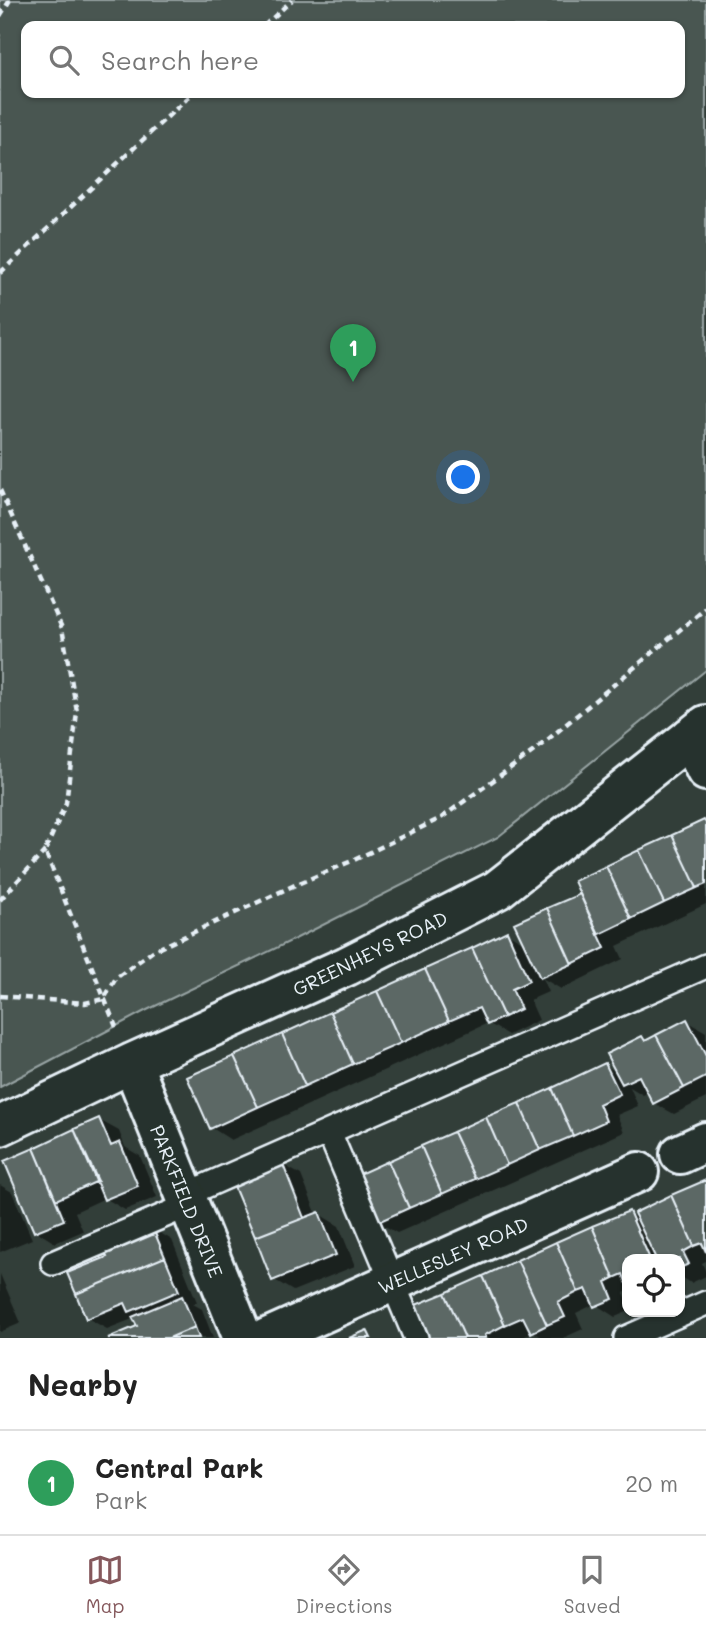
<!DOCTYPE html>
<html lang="en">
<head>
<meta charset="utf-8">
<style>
  :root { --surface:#fff; --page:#f2f2f2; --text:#222; --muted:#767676; --line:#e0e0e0; --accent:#85585c }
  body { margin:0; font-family:Mali,sans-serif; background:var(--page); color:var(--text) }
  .controls { position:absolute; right:21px; bottom:21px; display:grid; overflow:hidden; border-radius:14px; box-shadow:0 2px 5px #0004 }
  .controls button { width:63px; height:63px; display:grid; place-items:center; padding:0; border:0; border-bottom:2px solid var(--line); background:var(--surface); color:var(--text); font:35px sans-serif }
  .you { position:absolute; left:464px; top:478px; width:24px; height:24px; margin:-18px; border:5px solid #fff; border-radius:50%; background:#1a73e8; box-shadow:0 0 0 10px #1a73e833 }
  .badge { display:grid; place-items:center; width:46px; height:46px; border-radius:50%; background:var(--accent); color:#fff; font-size:23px; font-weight:700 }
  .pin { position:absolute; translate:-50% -58px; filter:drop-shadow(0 2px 4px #0008) }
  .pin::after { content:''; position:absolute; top:37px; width:24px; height:21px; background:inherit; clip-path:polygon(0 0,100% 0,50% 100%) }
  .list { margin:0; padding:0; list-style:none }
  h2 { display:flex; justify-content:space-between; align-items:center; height:91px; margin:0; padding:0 28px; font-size:30px }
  h2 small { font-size:23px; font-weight:400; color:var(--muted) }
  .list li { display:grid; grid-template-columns:46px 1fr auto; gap:21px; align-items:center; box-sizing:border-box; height:105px; padding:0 28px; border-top:2px solid var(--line) }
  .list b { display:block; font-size:26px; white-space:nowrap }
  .list p { margin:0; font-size:23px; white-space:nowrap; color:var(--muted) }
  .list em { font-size:23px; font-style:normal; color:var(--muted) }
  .icon { flex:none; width:38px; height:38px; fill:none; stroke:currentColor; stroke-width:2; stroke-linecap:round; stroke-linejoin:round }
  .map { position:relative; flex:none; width:706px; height:1338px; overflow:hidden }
  .search { position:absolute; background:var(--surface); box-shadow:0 2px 5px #0004; left:21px; right:21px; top:21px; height:77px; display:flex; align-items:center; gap:18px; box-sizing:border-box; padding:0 24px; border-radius:14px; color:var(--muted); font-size:26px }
  .sheet { height:196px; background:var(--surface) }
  nav { display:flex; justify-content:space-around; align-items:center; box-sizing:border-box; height:98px; border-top:2px solid var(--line); background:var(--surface); font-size:19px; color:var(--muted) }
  nav a { display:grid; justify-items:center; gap:4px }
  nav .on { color:var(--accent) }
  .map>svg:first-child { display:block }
  .green { fill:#495651; stroke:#98a4a4; stroke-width:2; fill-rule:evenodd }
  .shadow { fill:#0007 }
  .building { fill:#5c6865; stroke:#e8f1f8; stroke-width:2 }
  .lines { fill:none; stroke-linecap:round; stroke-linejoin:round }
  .service-casing { stroke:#e8f1f8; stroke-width:28 }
  .minor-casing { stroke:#e8f1f8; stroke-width:44 }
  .path { stroke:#e8f1f8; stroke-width:4.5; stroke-dasharray:7 5; stroke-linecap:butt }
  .service { stroke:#26332d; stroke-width:23 }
  .minor { stroke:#26332d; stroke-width:38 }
  .labels { text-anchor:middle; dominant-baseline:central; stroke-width:5; stroke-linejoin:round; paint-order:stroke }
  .street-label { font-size:19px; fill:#e8f1f8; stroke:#26332d }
</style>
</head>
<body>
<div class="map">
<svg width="706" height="1338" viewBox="0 0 706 1338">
  <rect width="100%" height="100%" fill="#323e39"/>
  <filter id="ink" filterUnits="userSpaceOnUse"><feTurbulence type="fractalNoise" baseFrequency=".0143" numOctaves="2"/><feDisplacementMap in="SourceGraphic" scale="14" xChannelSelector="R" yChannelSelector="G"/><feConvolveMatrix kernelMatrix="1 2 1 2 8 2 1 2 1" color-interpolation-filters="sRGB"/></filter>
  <g filter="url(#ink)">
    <path class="green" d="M0,0H706V670L498,837L297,938L145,1011L0,1087ZM680,26V93H26V26Z"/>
    <path class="shadow" d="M704,822L706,823V904L617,946L623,959L561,989L542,978L548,992L530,1000L539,1020L508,1035L488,1023L231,1140L212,1128L507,933L526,944L583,895Z
      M687,1021L706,1032V1098L674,1114L654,1103L649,1092L643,1095L630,1087L638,1106L617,1115L624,1132L397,1233L378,1222L605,1065L618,1073L642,1038L648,1041Z
      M99,1120L119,1131L125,1147L140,1156L157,1197L125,1210L105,1198L75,1212L83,1231L55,1243L36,1231L6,1162Z
      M282,1164L301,1175L317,1215L319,1214L339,1226L355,1266L293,1291L273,1279Z
      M706,1182V1261L702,1263L706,1272V1276L691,1283L680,1276V1259H627V1291L624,1293L627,1300V1312L615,1317L595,1304L576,1313L583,1329L563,1338H543L534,1332L521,1338H429L628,1213L639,1219Z
      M0,1185L12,1192L32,1239L0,1252Z
      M152,1228L172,1240L197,1302L193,1304L202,1309L213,1338H113L139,1327L135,1318L107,1329L87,1318L109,1258Z
      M0,1274L21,1323L0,1332Z"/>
    <path class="building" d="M704,820L706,823V884L697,888L672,835Z
      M672,835L697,888L664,903L639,850Z
      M639,850L664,903L631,919L606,866Z
      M606,866L631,919L598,935L574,881Z
      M580,894L605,948L572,964L547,908Z
      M547,908L572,964L540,978L514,923Z
      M507,931L529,981L512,989L521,1009L504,1017L472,948Z
      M472,948L504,1017L487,1025L479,1008L449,1021L425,969Z
      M425,969L449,1021L401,1043L377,991Z
      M377,991L401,1043L353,1064L330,1012Z
      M330,1012L353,1064L305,1086L282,1034Z
      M687,1019L706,1056V1077L684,1088L656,1035Z
      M282,1034L305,1086L258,1107L234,1056Z
      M656,1035L684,1088L653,1104L639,1076L622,1084L606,1054L642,1036L645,1041Z
      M234,1056L258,1107L210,1129L187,1077Z
      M605,1063L620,1094L599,1104L606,1121L573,1136L552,1088Z
      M552,1088L573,1136L540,1150L519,1103Z
      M519,1103L540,1150L507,1165L486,1117Z
      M486,1117L507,1165L475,1179L453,1132Z
      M99,1118L111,1146L120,1142L138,1186L104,1200L74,1129Z
      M74,1129L98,1181L56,1200L34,1148Z
      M453,1132L475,1179L442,1194L421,1146Z
      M421,1146L442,1194L409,1208L388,1161Z
      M34,1148L64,1220L34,1232L4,1161Z
      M388,1161L409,1208L376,1223L355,1176Z
      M282,1162L304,1218L255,1237L232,1182Z
      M706,1180V1252L702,1243L694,1246L671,1195Z
      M671,1195L694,1246L683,1252L689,1264L680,1268V1259H656L634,1213Z
      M629,1211L650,1259H627V1284L623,1274L614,1278L592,1226Z
      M319,1212L336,1255L272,1281L255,1237Z
      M152,1226L165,1257L76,1294L67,1273L107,1257L102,1247Z
      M592,1226L614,1278L606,1282L613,1299L594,1307L586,1289L578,1292L556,1242Z
      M556,1242L578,1292L558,1302L565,1317L547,1325L517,1260Z
      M165,1257L179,1291L129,1312L125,1303L86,1319L76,1294Z
      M517,1260L547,1325L531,1333L523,1317L505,1325L483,1276Z
      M483,1276L505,1325L485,1335L486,1338H465L445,1293Z
      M445,1293L465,1338H427L413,1306Z
      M182,1296L195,1327L169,1338H108L137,1326L132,1317Z
      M195,1327L199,1338H169Z
      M367,1330L371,1338H349Z"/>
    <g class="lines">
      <g class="service-casing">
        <path id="service" d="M329,1132L416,1338
          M185,1195L706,966
          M53,1263L189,1205
          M626,1338L706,1303"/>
      </g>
      <g class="minor-casing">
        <path id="minor" d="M690,737L706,771
          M132,1063L243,1338
          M0,1126L132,1063L347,966L497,890L706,725
          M680,1154L706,1142
          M267,1338L639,1172"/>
      </g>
      <path class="path" d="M0,16L10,0
        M264,26L292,0
        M0,273L193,93
        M0,490L62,628L77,712L66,803L45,851L116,1027
        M0,900L45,851
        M0,996L85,1003L104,999L116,978L153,951L295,885L354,860L441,818L534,751L706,608"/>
      <use href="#service" class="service"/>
      <use href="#minor" class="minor"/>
    </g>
  </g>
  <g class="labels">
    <g class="street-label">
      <text transform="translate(370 953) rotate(-26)">GREENHEYS ROAD</text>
      <text transform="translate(187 1201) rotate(68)">PARKFIELD DRIVE</text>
      <text transform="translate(453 1255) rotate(-24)">WELLESLEY ROAD</text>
    </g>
  </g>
</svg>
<div class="controls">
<button><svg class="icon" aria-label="locate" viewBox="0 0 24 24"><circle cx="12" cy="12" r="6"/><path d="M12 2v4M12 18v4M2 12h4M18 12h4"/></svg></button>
</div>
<div class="you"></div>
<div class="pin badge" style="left:353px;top:382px;background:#2e9e5b">1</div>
<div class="search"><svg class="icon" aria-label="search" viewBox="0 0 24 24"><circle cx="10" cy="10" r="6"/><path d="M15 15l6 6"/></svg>Search here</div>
</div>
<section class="sheet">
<h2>Nearby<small></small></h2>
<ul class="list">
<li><span class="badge" style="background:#2e9e5b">1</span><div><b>Central Park</b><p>Park</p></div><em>20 m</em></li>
</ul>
</section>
<nav>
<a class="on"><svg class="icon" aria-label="map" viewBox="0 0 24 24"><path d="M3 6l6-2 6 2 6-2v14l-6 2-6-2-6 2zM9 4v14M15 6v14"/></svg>Map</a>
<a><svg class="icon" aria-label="directions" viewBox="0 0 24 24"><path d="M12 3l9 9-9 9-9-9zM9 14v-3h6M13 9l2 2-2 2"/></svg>Directions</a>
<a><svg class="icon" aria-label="saved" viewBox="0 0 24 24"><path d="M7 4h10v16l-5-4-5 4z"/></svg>Saved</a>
</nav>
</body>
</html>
